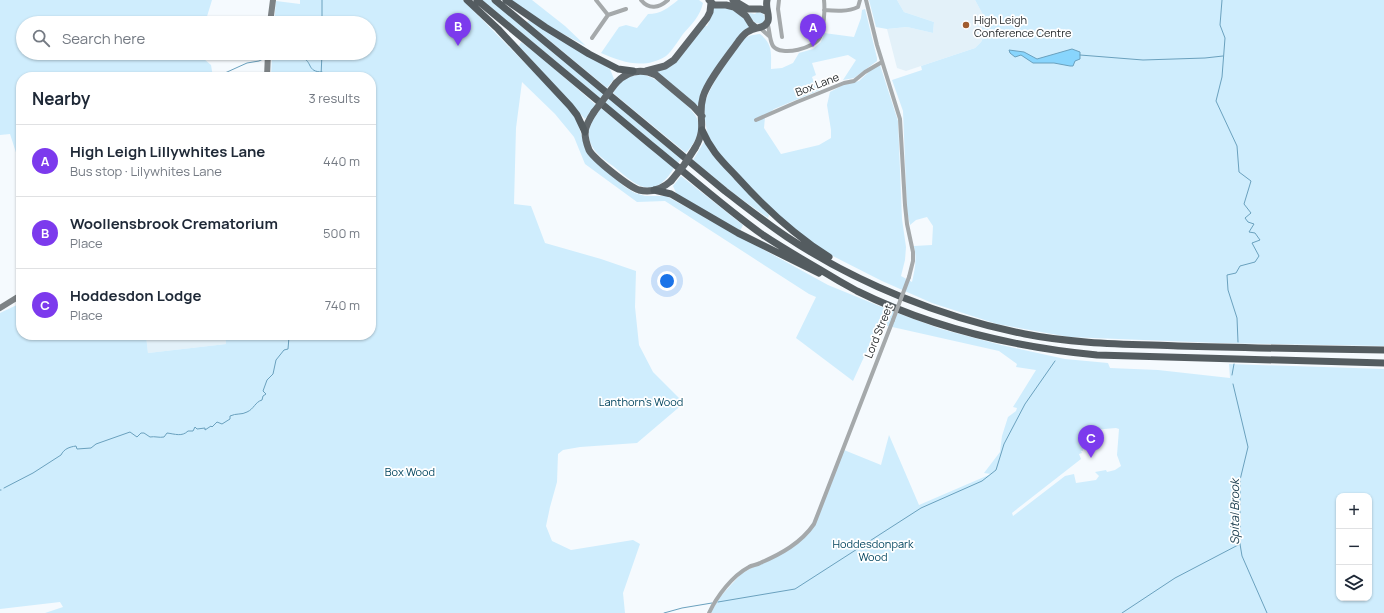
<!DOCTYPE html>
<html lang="en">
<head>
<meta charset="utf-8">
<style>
  :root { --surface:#fff; --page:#f2f2f3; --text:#1f2937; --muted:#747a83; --line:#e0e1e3; --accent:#7c3aed }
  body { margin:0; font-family:Manrope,sans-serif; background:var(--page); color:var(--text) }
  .controls { position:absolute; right:12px; bottom:12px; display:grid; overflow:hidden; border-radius:8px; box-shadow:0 1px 3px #0004 }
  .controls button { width:36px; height:36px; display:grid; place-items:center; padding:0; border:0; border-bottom:1px solid var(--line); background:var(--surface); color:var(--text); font:20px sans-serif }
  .you { position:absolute; left:667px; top:281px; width:14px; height:14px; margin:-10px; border:3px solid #fff; border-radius:50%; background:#1a73e8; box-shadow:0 0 0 6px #1a73e833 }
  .badge { display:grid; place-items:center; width:26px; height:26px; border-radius:50%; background:var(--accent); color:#fff; font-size:13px; font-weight:700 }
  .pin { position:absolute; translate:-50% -33px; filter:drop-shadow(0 1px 2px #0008) }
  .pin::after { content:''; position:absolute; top:21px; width:14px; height:12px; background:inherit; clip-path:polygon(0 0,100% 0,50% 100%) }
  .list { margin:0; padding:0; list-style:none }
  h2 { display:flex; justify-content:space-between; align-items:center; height:52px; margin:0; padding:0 16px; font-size:17px }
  h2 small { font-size:13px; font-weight:400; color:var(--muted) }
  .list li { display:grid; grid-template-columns:26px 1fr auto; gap:12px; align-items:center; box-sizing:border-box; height:72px; padding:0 16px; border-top:1px solid var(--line) }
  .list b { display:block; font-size:15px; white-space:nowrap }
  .list p { margin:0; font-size:13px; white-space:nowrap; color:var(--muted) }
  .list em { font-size:13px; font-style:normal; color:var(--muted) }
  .icon { flex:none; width:22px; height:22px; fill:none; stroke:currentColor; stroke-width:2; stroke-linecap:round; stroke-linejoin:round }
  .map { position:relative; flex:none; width:1384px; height:613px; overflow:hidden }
  .search { position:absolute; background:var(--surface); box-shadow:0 1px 3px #0004; left:16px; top:16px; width:360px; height:44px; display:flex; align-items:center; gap:10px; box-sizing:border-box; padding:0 14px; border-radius:22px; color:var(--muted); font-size:15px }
  .panel { position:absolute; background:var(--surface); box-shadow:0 1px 3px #0004; left:16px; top:72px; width:360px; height:268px; border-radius:16px }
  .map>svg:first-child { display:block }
  .built { fill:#e3f1f9 }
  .green { fill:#cfedfd; fill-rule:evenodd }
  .water { fill:#88d5fd; stroke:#6aa1be }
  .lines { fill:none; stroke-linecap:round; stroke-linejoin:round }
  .stream { stroke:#6aa1be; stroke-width:1 }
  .minor { stroke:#a5a9ab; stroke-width:4 }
  .secondary { stroke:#7d8386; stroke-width:6 }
  .primary { stroke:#60676b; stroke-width:7 }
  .trunk { stroke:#545c60; stroke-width:7 }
  .minor-bridge { stroke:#a5a9ab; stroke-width:4 }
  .primary-bridge { stroke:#60676b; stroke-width:7 }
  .poi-dot { fill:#a15c2f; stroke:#fff; stroke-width:1.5 }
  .labels { text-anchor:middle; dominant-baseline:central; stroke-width:3.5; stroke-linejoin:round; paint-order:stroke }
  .poi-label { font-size:11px; fill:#25292b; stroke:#fff; text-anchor:start }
  .street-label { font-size:11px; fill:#25292b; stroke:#fff }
  .park-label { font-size:11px; fill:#00445e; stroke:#fff }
  .water-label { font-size:12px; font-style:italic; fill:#183a4b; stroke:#fff }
</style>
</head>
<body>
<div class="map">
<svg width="1384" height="613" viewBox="0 0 1384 613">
  <rect width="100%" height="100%" fill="#f5fafe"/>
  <path class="built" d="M897,0H975L988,24L985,34L981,42L975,48L906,71L897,68L887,29L907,27L933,33L934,22L904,12Z
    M146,335H225L226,344L148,353Z"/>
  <path class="green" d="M0,0H212L205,23H23V53H197L211,65L213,77H21V168L10,134L0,135Z
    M300,0H463L568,107L577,120L586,151L593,160L625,187L635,193L645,196H666L828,285L889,310L941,329L1001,345L1065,359L1108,363L1110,368L1158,370L1230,378L1229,364L1384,369V613H711L719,598L741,574L794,544L807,535L844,450L881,465L889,435L919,505L991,474L984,473L1000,452L1002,436L1008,417L1016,411L1017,408L1013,407L1036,370L1016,367L1017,364L999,351L879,324L853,381L796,338L816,297L809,294L665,201L637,202L585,164L574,137L555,114L522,82L516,128L514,204L531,206L545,243L601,259L636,271L635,307L639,345L653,372L684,403L637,443L580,447L563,450L558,454L557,482L550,507L546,526L552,541L571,550L633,540L640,544L623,593L625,613H45L63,607L60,602L0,609V313L21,303V335H146L148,353L226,344L225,335H371V77H271L272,53H369V23H274L276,1L300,4ZM1116,428L1119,429L1117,455L1121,466L1115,470L1107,472L1106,470L1095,472L1099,476L1096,480L1076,483L1074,474L1065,476L1013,516L1012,513L1081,459L1079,454L1082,453L1081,451H1083L1081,431ZM1339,496H1369V598H1339Z
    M482,0H491L604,94L600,98Z
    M509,0H532L565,26L586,46L546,25Z
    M678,0H699L703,3C700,16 692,24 683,34C678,41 672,51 666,56C644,70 622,62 601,53L619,27L626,25L637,28L648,14C661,14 668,8 678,0Z
    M869,0H897L904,12L934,22L933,33L907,27L887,29L876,27Z
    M975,0H1384V346L1218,343L1069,337L997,324L932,303L882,281L823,251L780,218L711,145C707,136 703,113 705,103C707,92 734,47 743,40C748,35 753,35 760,34C773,44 771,53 771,69L782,68L793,63L799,53L813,49L821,42L824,33L854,37L861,18L862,10L865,9L877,58V61L854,78L843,80L856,60L848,55L812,63L816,75L812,77L815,85L820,90L774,109L765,117L764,128L781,154L819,145L831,138V130L827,105L830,92L845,84L859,81L874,67L880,65L898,121L902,219L906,247L905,260L901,276L912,282C915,269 917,259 914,246L932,245L933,226L927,217L916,220L910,225L907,211L903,111L892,80L922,70L921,66L975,48L981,42L985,34L981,29L988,24Z
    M714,7C734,8 739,10 750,27L744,31L699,107L656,71L681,56L704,26H707C710,22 711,13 714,7Z
    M757,12L762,13C766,16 765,19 763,23C754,25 754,21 748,15L750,13L755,14Z
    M529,20L610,69L614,79L607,88L527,22Z
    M521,42L540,56L596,105L585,119L519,46Z
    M641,74C657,78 663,85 675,95C699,115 709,126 686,153L613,93C621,80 626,77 641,74Z
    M609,98L681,159L678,163L605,103Z
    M601,108L674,168C653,202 637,186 613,166C602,158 590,150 589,136C588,125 595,117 601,108Z
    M704,142L709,150L719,163L769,215L768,218L733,193L693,160Z
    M681,176L743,225L740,231L677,195L673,186Z"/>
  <path class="water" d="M1072,49L1080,52V59L1075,61L1073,66H1070L1054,63H1033L1021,55L1015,57L1010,53L1009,50L1024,52L1037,59Z"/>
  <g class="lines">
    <path class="stream" d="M1222,0L1220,25L1225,38L1222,77L1216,101L1237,146L1239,172L1251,181L1244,204L1251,213L1245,218L1248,222L1254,224L1249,232L1255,233L1260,240L1252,243L1259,256L1255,262L1240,266L1236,273L1227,275L1228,290L1237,318L1238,342
      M322,23V0
      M1080,55L1143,60L1205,58L1223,56
      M273,57C281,57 295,55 302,58C313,61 306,72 322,72
      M216,77L247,63L259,61L263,59
      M321,77L322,53
      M1232,375L1234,364
      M1233,384L1248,447L1240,480V544L1242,556L1267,613
      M4,488L33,473L61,455C64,449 69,447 76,446L77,449L91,448L96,444L130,432L137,437L141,433H144L150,437C155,436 159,438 164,437L167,433C175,434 182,437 188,431H193L195,427L197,429L205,428V430L211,426L212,427L217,422L222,424L230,419V416C236,413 242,415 247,412C254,409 255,402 262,400L263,396L266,394L263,391L267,380L273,374L276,360L284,350L288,349L289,337L288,335
      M0,490H1
      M718,602L795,589L921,508L982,481L996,470L1004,444L1025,404L1055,361
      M664,613L682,608L712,603
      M1122,613L1175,578L1240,544"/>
    <path class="minor" d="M641,0C649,10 659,8 668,0
      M779,0L778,9L782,37
      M866,0L877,45L900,119L905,205L907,224L913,252V261L909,277
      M824,10C835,11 848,12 858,7L860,0
      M608,15L626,9
      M767,22C770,30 769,39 773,46C781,57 816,48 820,37C824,29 825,9 824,0
      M760,28L769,36
      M592,38L608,15L596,0
      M756,120L797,102L844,83L854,81L865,72L882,62
      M709,613C717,596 732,576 749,567C752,565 757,565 760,563C781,554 801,543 814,524L893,320"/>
    <path class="secondary" d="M270,23L273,0
      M267,77L268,53
      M0,308L21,295"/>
    <path class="primary" d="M709,0L714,5H726L734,7L746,16L751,24L756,28
      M733,0L748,9H761L766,11
      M646,71L665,66L674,60L707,18L710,12L711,3
      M616,83C627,71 641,68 656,75L693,106L702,116
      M594,112C590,118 586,125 585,132C585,137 587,145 589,150C594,159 629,187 639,190C651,193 662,189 671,181
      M695,148C708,126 697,118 703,97C707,82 728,56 738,42C741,38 744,33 749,31C755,27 765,29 768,21C770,14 765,9 767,0"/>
    <path class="trunk" d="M467,0L498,29L570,106L577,115L585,132
      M477,0C535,48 593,97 651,145C688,175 724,207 763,235C781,247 800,258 819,269C832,277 844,284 857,291C932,328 1014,347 1097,355L1384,363
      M495,0L725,191C746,207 766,223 787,237C856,283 943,318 1025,334C1075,344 1127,344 1178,346C1247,348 1315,349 1384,350
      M506,0L545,27L589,54L618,69L633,71
      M702,130C711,151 722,161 737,177C765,208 794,235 829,257
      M654,190L671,194L738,233L819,273"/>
    <path class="minor-bridge" d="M893,320L909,277"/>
    <path class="primary-bridge" d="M594,112L616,83
      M671,181L684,165L695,148"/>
  </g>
  <circle class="poi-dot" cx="966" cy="25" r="4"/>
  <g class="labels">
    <g class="poi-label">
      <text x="974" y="19">High Leigh<tspan x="974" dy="13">Conference Centre</tspan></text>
    </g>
    <g class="street-label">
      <text transform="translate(817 84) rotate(-21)">Box Lane</text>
      <text transform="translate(878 331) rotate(-68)">Lord Street</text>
    </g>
    <g class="park-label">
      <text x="641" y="401">Lanthorn's Wood</text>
      <text x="410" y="471">Box Wood</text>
      <text x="873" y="543">Hoddesdonpark<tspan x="873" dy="13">Wood</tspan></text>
    </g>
    <g class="water-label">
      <text transform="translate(1234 512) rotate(-90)">Spital Brook</text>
    </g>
  </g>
</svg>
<div class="controls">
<button>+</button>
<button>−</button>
<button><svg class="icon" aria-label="layers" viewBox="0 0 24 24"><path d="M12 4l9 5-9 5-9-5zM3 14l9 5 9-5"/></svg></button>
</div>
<div class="you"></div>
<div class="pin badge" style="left:813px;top:47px">A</div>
<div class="pin badge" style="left:458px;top:46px">B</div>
<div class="pin badge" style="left:1091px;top:458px">C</div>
<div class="search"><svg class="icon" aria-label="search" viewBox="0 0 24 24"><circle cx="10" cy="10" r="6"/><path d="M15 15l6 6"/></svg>Search here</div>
<section class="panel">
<h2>Nearby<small>3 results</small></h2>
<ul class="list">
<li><span class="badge">A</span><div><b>High Leigh Lillywhites Lane</b><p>Bus stop · Lilywhites Lane</p></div><em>440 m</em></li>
<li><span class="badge">B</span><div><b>Woollensbrook Crematorium</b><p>Place</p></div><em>500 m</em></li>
<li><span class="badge">C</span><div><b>Hoddesdon Lodge</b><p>Place</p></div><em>740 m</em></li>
</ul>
</section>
</div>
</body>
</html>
